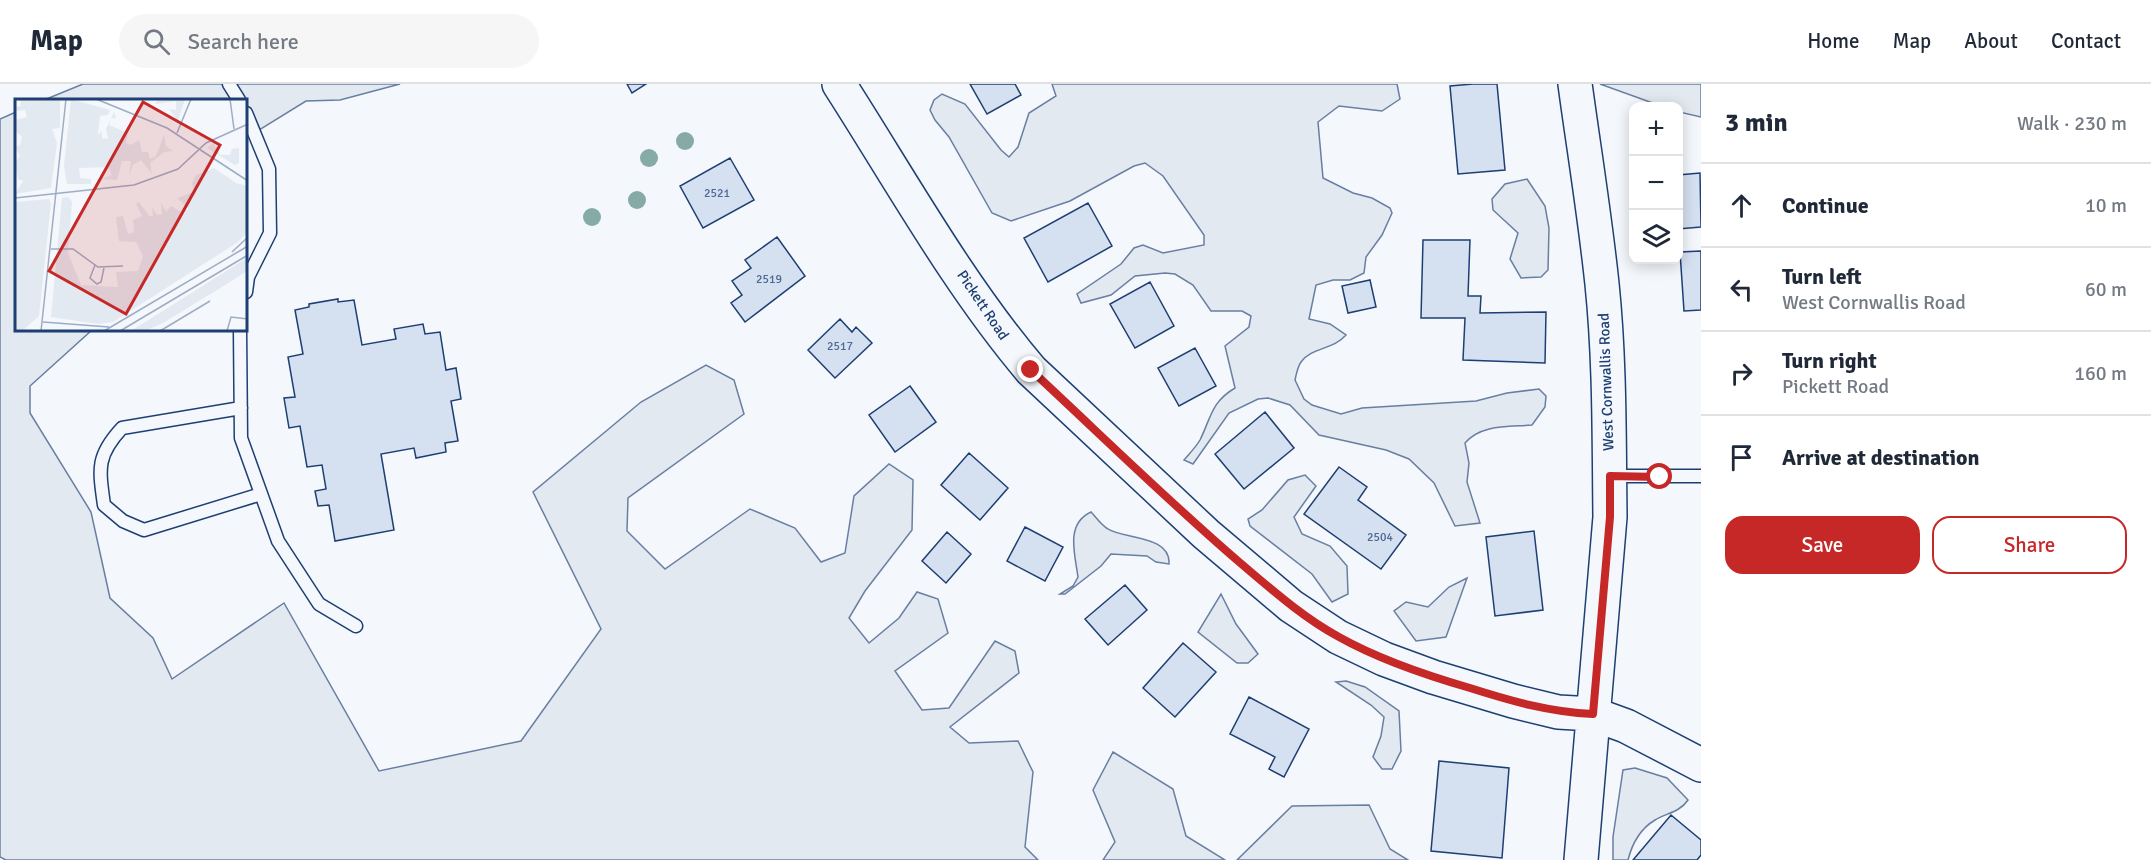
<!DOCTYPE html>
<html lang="en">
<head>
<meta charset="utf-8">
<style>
  :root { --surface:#fff; --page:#f6f6f7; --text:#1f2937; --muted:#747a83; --line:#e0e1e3; --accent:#c62828 }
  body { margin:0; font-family:Signika,sans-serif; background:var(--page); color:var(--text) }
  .controls { position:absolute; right:18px; top:18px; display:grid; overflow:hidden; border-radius:12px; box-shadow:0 3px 15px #0003 }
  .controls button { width:54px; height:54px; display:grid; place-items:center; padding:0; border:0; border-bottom:2px solid var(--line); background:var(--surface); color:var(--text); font:30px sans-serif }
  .stop { position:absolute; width:18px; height:18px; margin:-14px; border:4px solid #c62828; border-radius:50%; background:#fff }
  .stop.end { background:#c62828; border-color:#fff; box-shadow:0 2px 6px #0008 }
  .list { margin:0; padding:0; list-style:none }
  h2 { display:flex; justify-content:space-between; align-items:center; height:78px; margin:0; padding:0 24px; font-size:26px }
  h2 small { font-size:20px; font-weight:400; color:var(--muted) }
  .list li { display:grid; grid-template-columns:39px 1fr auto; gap:18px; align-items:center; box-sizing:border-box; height:84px; padding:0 24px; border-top:2px solid var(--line) }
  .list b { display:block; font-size:22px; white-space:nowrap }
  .list p { margin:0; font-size:20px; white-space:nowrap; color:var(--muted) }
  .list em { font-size:20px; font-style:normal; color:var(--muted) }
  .actions { display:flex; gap:12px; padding:18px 24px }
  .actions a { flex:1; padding:14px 0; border:2px solid var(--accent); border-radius:18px; text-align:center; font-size:21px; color:var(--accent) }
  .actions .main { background:var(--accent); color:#fff }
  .icon { flex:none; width:33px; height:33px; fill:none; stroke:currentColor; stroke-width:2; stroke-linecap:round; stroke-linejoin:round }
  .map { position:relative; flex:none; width:1701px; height:776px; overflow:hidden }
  header { display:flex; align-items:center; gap:36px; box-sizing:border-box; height:84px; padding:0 30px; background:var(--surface); border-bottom:2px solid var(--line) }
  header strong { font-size:28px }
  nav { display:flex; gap:33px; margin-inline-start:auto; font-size:21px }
  .search { width:420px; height:54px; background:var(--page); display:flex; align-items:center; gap:15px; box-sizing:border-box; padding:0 21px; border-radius:33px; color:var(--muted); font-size:22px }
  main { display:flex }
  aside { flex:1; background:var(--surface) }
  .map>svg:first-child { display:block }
  .green { fill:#e3e9f0; stroke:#687fa3; stroke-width:1.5 }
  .building { fill:#d5e0f0; stroke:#1d3f73; stroke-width:1.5 }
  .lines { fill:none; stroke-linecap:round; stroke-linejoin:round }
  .lane-casing { stroke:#1d3f73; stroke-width:15 }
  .secondary-casing { stroke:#1d3f73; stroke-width:36 }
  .lane { stroke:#f4f7fb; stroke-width:12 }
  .secondary { stroke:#f4f7fb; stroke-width:33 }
  .tree { fill:#86aba6 }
  .route { stroke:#c62828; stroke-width:8 }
  .labels { text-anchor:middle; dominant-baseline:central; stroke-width:4.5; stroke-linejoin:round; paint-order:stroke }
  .number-label { font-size:12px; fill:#4b6792 }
  .street-label { font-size:15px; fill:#1d3f73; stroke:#f4f7fb }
  .inset-road { fill:none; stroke:#9eadc5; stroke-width:1.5 }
  .view { fill:#c62828; fill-opacity:0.15; stroke:#c62828; stroke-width:3 }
  .inset-edge { fill:none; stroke:#1d3f73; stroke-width:3 }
</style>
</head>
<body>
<header>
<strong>Map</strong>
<div class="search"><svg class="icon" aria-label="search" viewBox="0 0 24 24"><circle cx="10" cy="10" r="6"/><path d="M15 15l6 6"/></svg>Search here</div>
<nav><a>Home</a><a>Map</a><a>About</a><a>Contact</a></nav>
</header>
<main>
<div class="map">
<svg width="1701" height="776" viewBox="0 0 1701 776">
  <rect width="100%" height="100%" fill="#f4f7fb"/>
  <path class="green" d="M83,0H400L340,16L306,17L246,54V16H44Z
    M1052,0H1397L1400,15L1382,27L1339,22L1318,38L1323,94L1353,109L1372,114L1390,124L1392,129L1382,151L1366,173L1364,189L1350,196H1333L1316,201L1309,235L1330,240L1346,251C1333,266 1312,263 1301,278C1298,282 1296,291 1295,296L1304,315L1312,321L1341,330L1362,324L1476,317L1507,309L1539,305L1546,312L1545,323L1532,341C1509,343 1481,340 1465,359L1469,379L1467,398L1480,439L1455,442L1434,399L1409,375L1386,366L1319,351L1290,321L1268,314L1258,315L1229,329L1193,380L1184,376C1189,370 1196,363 1200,356C1211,334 1211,318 1235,304L1225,262L1249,243L1251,232L1242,227H1211L1193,201L1175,190L1165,189L1135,192L1111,211L1081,219L1077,210L1121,180L1134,164L1143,161L1163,169L1204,161V151L1163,92L1145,79L1134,82L1070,117L1011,137L992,129L949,53L935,36L930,26L934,16L942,10L965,20L1001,66L1009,73L1018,63L1029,29L1056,12Z
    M1600,0H1701V33L1679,28L1678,22H1661Z
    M16,28V246H92L30,302V329L91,428L110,514L153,554L172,595L284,519L379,687L521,657L601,545L533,408L641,318L706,281L734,296L744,330L628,414L627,447L665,485L750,425L795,444L821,478L845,469L854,412L889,380L913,396L912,446L865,507L849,534L869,559L899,534L917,508L938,515L948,549L895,587L922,626L949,624L995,557L1015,567L1019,589L950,643L969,659L1018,657L1033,688L1025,763L1038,776H6L0,773V35Z
    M1527,95L1545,122L1549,144L1548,186L1541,193L1521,194L1510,175L1518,149L1493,126L1492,115L1505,100Z
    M1305,391L1316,402L1294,433L1302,450L1330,462L1347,482L1348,510L1332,518L1312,490L1250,442L1248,435L1262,426L1288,396Z
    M1091,428C1096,433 1101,441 1108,445C1123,455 1171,451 1169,480L1156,478L1147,472L1111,470L1101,482L1065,510H1060L1073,502L1078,493C1075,470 1065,440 1091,428Z
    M1467,494L1446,553L1416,557L1394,527L1406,518L1428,523L1449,503Z
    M1221,510L1236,540L1258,570L1248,579H1237L1198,548Z
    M1346,597L1365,603L1399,627L1401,667L1392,685H1382L1373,673L1381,652L1384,633L1371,621L1336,598Z
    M1113,668L1173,705L1186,752L1225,776H1103L1115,758L1093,706Z
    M1635,684L1667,694L1688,716C1680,728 1667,729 1655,736C1640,745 1632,760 1628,776H1613V753L1623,686Z
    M1369,721L1390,765L1408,776H1237L1292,722Z"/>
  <path class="building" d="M627,0H646L632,9Z
    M970,0H1015L1021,11L987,30Z
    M1473,0H1497L1505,86L1458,90L1450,2Z
    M730,74L754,116L703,144L680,102Z
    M1700,89L1701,143L1678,145V91Z
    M1088,119L1112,162L1048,198L1024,154Z
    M777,153L805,192L745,238L731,219L742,211L732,197L751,184L745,176Z
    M1423,156H1470L1468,212H1481L1480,229L1546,228L1545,279L1463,276L1465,234H1421Z
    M1701,167V226L1684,227L1680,168Z
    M1370,196L1376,223L1348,229L1342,202Z
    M1150,198L1174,242L1135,264L1110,220Z
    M338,215V218L354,216L362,261L396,255L394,245L423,240L425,250L440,248L446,286L456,284L461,315L451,317L458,357L445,359L446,368L416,374L414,364L381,370L394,446L335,457L329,421L318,422L315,407L326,405L322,381L307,383L300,342L289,344L284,314L295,313L288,273L303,270L295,226L309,223V220Z
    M840,235L852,248L856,243L872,259L835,294L808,266Z
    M1195,264L1216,302L1179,322L1158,284Z
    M910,302L936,338L895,368L869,331Z
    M1265,328L1294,364L1244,405L1215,370Z
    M969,369L1008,404L980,436L941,401Z
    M1339,383L1367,403L1358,416L1406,451L1381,485L1304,430Z
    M1025,443L1063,463L1045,497L1007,477Z
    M1534,447L1543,526L1495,532L1486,453Z
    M947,448L971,470L946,499L922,477Z
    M1125,501L1147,526L1108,561L1085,535Z
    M1183,559L1216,588L1175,633L1143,604Z
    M1249,613L1309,645L1284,693L1269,685L1275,673L1230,650Z
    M1439,677L1509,684L1502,774L1431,767Z
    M1671,731L1701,756V771L1697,776H1633Z"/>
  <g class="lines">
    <g class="lane-casing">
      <path id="lane" d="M229,0L239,16
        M246,29L269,85L270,149L248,193L246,208
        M240,246L241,354L278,457L319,520L356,542
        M241,324L122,344C96,372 99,385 104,421L123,437L144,446L261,410
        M1611,392H1701"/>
    </g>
    <g class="secondary-casing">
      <path id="secondary" d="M839,0C900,95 958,200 1031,286L1206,450L1291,522L1338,553L1384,575L1433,593L1513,617L1558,628L1593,630L1626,642L1701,681
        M1575,0C1584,66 1595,133 1602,200C1610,277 1609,355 1610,433L1581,776"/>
    </g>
    <use href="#lane" class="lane"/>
    <use href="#secondary" class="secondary"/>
  </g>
  <g class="tree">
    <circle cx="685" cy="57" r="9"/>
    <circle cx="649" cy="74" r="9"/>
    <circle cx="637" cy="116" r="9"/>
    <circle cx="592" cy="133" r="9"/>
  </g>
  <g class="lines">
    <path class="route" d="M1031,286C1100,350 1167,416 1238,477C1270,504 1302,533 1339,553C1380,576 1425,591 1470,604C1511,617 1549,628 1593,630L1610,433V392L1660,393"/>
  </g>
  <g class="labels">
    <g class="number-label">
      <text x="717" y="109">2521</text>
      <text x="769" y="195">2519</text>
      <text x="840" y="262">2517</text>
      <text x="1380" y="453">2504</text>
    </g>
    <g class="street-label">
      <text transform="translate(983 221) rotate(56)">Pickett Road</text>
      <text transform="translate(1606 298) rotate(-92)">West Cornwallis Road</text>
    </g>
  </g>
  <g transform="translate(15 15)">
    <rect width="232" height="232" fill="#f4f7fb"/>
    <path d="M5,0H45V29L37,30L42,44L36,89L0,95L8,82L3,80L0,63L5,57L0,48L5,46L7,38L0,32V21L12,18L10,11L0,12V8L6,7ZM56,0L95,11L93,16L85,17L83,36L87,32V39L93,40L91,30L99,13L101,19H96L94,26L113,34L111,44L116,46L124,41L127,53H133L135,60L141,57L149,36L151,47L158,52L149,53L135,64L137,75L126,61L118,66L114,77L116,62H107L102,81L87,80L97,76L93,68L64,69L65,79L76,80V85H52L49,67ZM144,0H170L163,22L154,10L161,11V2L140,5ZM198,44L205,56H215L217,50L224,49V64L220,66L192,49ZM199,69L221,84L232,87V133L223,143L98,223L83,225L36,218L47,99L53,98L57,103L53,154L66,186L103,188L101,173L123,172L128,157L121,143L104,142L101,118L108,117L113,135L119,133L118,121L127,117L121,105L124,103L134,117H138L137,108L142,116L147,115L146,103L151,113L156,107L166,113L174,110L162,99L179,93L177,84L181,76ZM34,100L36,104L24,217L7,232H0V103ZM232,159V172L202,191L148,224L130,232H116Z" fill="#e3e9f0"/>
    <path class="inset-road" d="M81,0L152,29L233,82M215,0L219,30M162,34L176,0M0,99L119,86L163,70L191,44L233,25M36,150H58L83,168L108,167M217,153L233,138M80,166L75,179L82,185L86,183L89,169M28,223L94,228M26,232L51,0M89,232L233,147M105,232L233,156M145,232L195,202M212,232L216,218L233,220"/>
    <path class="view" d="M128,3L205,46L111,215L34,172Z"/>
    <rect width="232" height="232" class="inset-edge"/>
  </g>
</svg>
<div class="controls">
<button>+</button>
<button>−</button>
<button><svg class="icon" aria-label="layers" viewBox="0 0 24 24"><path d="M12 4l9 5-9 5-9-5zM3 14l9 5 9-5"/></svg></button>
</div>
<div class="stop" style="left:1660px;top:393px"></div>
<div class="stop end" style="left:1031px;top:286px"></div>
</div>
<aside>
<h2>3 min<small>Walk · 230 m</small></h2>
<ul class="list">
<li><svg class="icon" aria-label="ahead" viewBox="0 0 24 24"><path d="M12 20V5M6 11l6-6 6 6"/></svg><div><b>Continue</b></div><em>10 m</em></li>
<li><svg class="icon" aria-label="left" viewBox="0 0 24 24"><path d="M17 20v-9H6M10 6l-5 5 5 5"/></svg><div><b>Turn left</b><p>West Cornwallis Road</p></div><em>60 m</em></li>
<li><svg class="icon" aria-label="right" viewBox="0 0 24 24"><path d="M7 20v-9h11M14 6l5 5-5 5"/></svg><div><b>Turn right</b><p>Pickett Road</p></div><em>160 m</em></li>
<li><svg class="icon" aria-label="arrive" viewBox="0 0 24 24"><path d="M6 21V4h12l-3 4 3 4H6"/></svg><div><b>Arrive at destination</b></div></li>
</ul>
<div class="actions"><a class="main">Save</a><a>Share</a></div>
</aside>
</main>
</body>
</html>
